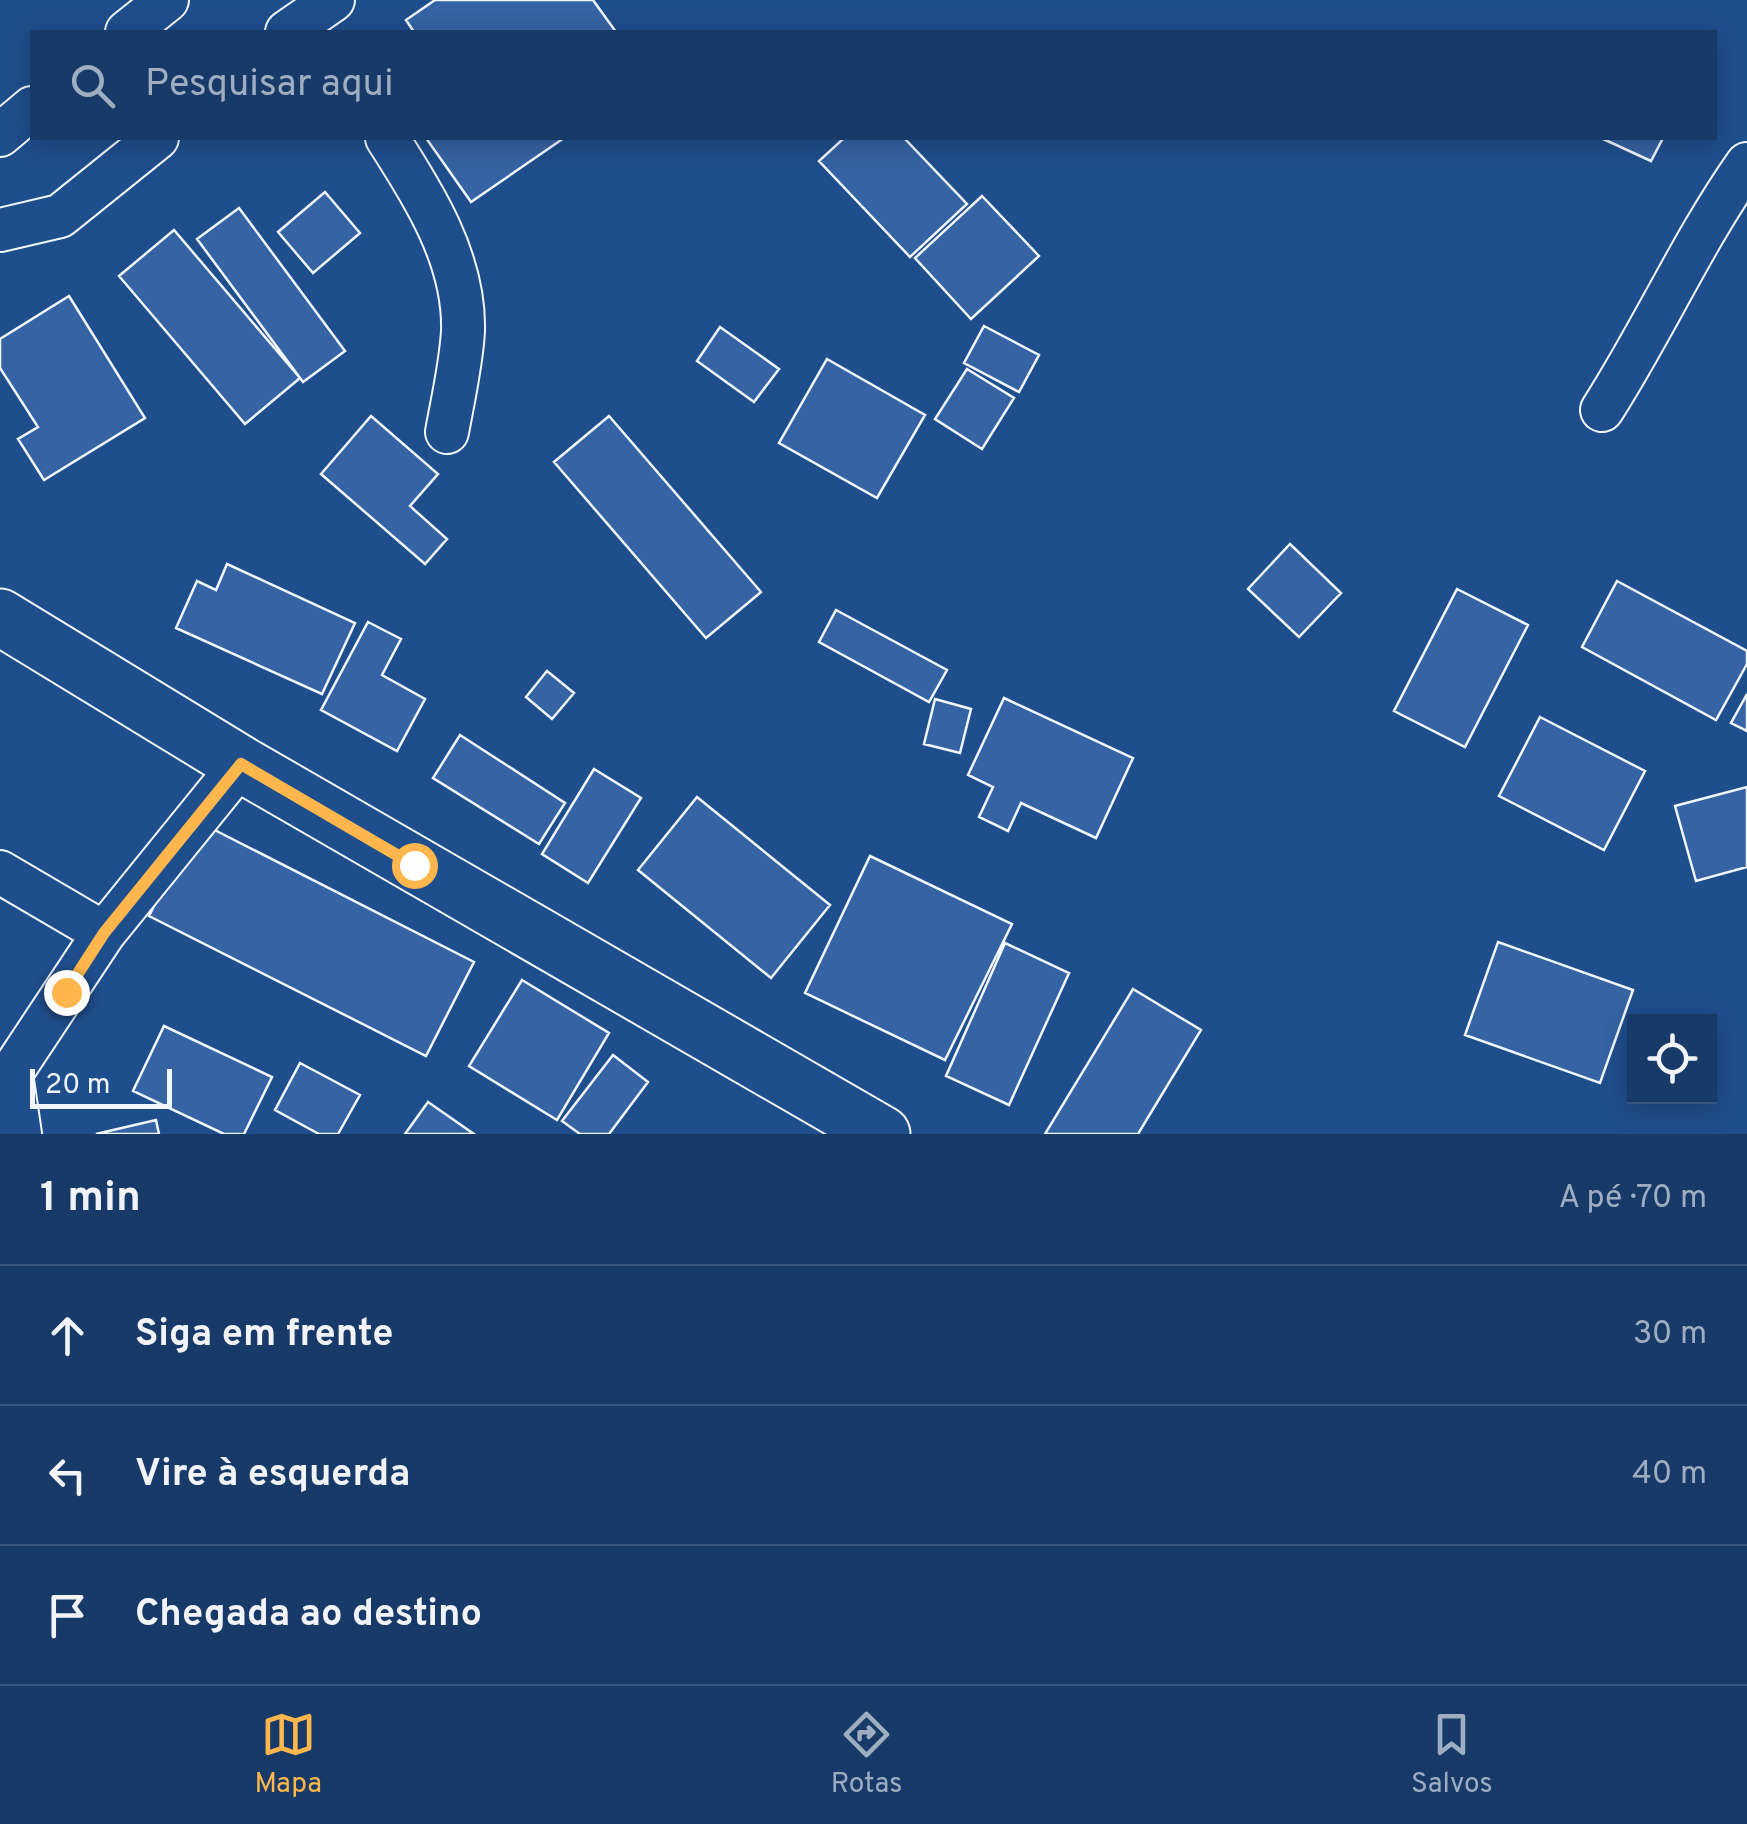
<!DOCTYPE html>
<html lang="pt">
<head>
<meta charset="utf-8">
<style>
  :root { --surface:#173a69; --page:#244571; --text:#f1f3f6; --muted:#9eadc0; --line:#36547d; --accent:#ffb74d }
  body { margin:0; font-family:Overpass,sans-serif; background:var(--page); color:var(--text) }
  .controls { position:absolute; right:30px; bottom:30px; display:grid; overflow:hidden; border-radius:0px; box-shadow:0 5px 25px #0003 }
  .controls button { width:90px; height:90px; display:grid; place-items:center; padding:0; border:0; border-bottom:2px solid var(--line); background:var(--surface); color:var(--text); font:50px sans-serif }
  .scale { position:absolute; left:30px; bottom:25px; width:142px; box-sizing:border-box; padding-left:10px; border:5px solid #f2f6ff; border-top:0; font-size:28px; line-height:35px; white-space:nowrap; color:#f2f6ff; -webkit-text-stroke:8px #1f4e8c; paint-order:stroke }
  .stop { position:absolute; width:30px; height:30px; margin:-22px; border:8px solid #ffb74d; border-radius:50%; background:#fff }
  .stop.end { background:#ffb74d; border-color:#fff; box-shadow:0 2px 10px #0008 }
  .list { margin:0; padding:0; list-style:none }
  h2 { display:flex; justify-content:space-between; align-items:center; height:130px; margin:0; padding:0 40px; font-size:42px }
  h2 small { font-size:32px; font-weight:400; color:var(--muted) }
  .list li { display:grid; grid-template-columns:65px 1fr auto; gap:30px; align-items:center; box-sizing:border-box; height:140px; padding:0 40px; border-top:2px solid var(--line) }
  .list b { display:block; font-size:38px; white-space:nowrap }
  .list em { font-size:32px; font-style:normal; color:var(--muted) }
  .icon { flex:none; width:55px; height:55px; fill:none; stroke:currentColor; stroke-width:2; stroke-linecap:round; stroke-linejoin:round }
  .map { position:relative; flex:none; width:1747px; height:1134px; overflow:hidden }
  .search { position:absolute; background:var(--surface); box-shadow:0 5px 25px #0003; left:30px; right:30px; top:30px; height:110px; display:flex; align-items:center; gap:25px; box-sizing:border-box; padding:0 35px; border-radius:0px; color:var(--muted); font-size:38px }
  .sheet { height:550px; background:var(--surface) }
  nav { display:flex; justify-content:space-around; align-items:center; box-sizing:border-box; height:140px; border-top:2px solid var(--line); background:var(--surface); font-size:28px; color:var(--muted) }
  nav a { display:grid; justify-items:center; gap:5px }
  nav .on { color:var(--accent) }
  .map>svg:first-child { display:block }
  .building { fill:#3563a3; stroke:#f2f6ff; stroke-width:2.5 }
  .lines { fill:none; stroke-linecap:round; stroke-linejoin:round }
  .minor-casing { stroke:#f2f6ff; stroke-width:46 }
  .primary-casing { stroke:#f2f6ff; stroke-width:59 }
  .minor { stroke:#1f4e8c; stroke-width:42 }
  .primary { stroke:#1f4e8c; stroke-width:55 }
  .route { stroke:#ffb74d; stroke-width:12 }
</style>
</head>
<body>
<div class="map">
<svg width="1747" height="1134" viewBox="0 0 1747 1134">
  <rect width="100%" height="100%" fill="#1f4e8c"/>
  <path class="building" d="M435,0H593L616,32H414L406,20Z
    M426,138H564L471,202Z
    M844,138H904L967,204L910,257L819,161Z
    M1601,138H1663L1651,161Z
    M325,192L360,233L313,273L278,232Z
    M982,196L1039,256L971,319L915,258Z
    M239,208L345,351L303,382L197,239Z
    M174,230L300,378L245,424L119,276Z
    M69,296L145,418L44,480L18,439L38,427L0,368V339Z
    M984,326L1039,355L1019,392L964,363Z
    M720,327L779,369L754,402L697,361Z
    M827,359L925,415L877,498L779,443Z
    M967,369L1014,398L982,449L935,419Z
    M371,416L438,474L410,506L447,539L425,564L321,474Z
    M609,416L761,592L706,638L554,462Z
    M1290,544L1341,593L1299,637L1248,589Z
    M227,564L355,623L322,694L176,628L197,581L216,590Z
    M1617,581L1747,651V664L1716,720L1582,647Z
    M1457,589L1528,625L1465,747L1394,711Z
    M836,610L947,670L929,702L819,642Z
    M368,622L401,639L382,675L425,699L397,751L321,710Z
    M547,671L574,693L552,719L526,697Z
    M1747,694V731L1731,723Z
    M1004,698L1133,758L1096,838L1021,803L1008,831L979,817L993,787L968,775Z
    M935,699L971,709L960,753L924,744Z
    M1540,717L1645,771L1604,850L1499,796Z
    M460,735L565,803L539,844L433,778Z
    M594,769L641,798L588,883L542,854Z
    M1747,787V867L1696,881L1675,806Z
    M697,797L830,905L771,978L638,870Z
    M197,821L474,962L426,1056L149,916Z
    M870,856L1012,924L945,1060L805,993Z
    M1498,942L1633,990L1600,1083L1465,1035Z
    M1005,943L1069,973L1009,1105L946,1076Z
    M522,980L609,1033L557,1120L469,1066Z
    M1133,989L1201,1030L1138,1134H1045Z
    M164,1026L272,1077L244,1134H224L133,1091Z
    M613,1055L648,1082L609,1134H580L562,1121Z
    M300,1063L360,1095L338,1134H319L275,1110Z
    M428,1102L474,1134H405Z
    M156,1120L159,1134H96Z"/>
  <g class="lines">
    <g class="minor-casing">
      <path id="minor" d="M127,32L167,0
        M287,32L333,0
        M0,135L32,108
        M387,138C424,195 465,260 463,331C461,365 453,399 447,432
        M0,230L60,216L157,138
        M1602,410C1654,329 1692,242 1747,164
        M0,872L104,933
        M11,1074L20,1134
        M0,1090L104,933L241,764"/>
    </g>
    <g class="primary-casing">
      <path id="primary" d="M0,617L241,764L882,1134"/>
    </g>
    <use href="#minor" class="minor"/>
    <use href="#primary" class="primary"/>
  </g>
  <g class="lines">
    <path class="route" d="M66,992L104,933L241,764L414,865"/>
  </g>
</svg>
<div class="controls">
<button><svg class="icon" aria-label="locate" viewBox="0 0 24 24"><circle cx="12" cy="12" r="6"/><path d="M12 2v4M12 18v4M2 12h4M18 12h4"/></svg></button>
</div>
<div class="scale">20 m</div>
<div class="stop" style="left:414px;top:865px"></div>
<div class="stop end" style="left:66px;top:992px"></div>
<div class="search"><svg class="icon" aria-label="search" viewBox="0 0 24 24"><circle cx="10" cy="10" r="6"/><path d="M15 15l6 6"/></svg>Pesquisar aqui</div>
</div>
<section class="sheet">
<h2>1 min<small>A pé · 70 m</small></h2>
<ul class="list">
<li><svg class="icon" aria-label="ahead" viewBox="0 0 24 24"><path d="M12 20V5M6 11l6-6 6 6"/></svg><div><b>Siga em frente</b></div><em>30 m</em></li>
<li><svg class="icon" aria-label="left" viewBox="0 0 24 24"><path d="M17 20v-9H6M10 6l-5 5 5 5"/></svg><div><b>Vire à esquerda</b></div><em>40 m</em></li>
<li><svg class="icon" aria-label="arrive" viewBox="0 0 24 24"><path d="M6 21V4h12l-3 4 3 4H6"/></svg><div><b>Chegada ao destino</b></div></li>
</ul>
</section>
<nav>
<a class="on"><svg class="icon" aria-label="map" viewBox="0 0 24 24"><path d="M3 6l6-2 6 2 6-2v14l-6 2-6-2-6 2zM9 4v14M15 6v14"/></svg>Mapa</a>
<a><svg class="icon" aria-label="directions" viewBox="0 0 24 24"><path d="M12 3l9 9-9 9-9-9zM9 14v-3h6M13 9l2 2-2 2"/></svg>Rotas</a>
<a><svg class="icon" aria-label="saved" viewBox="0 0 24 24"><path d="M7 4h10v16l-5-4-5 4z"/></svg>Salvos</a>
</nav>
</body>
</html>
